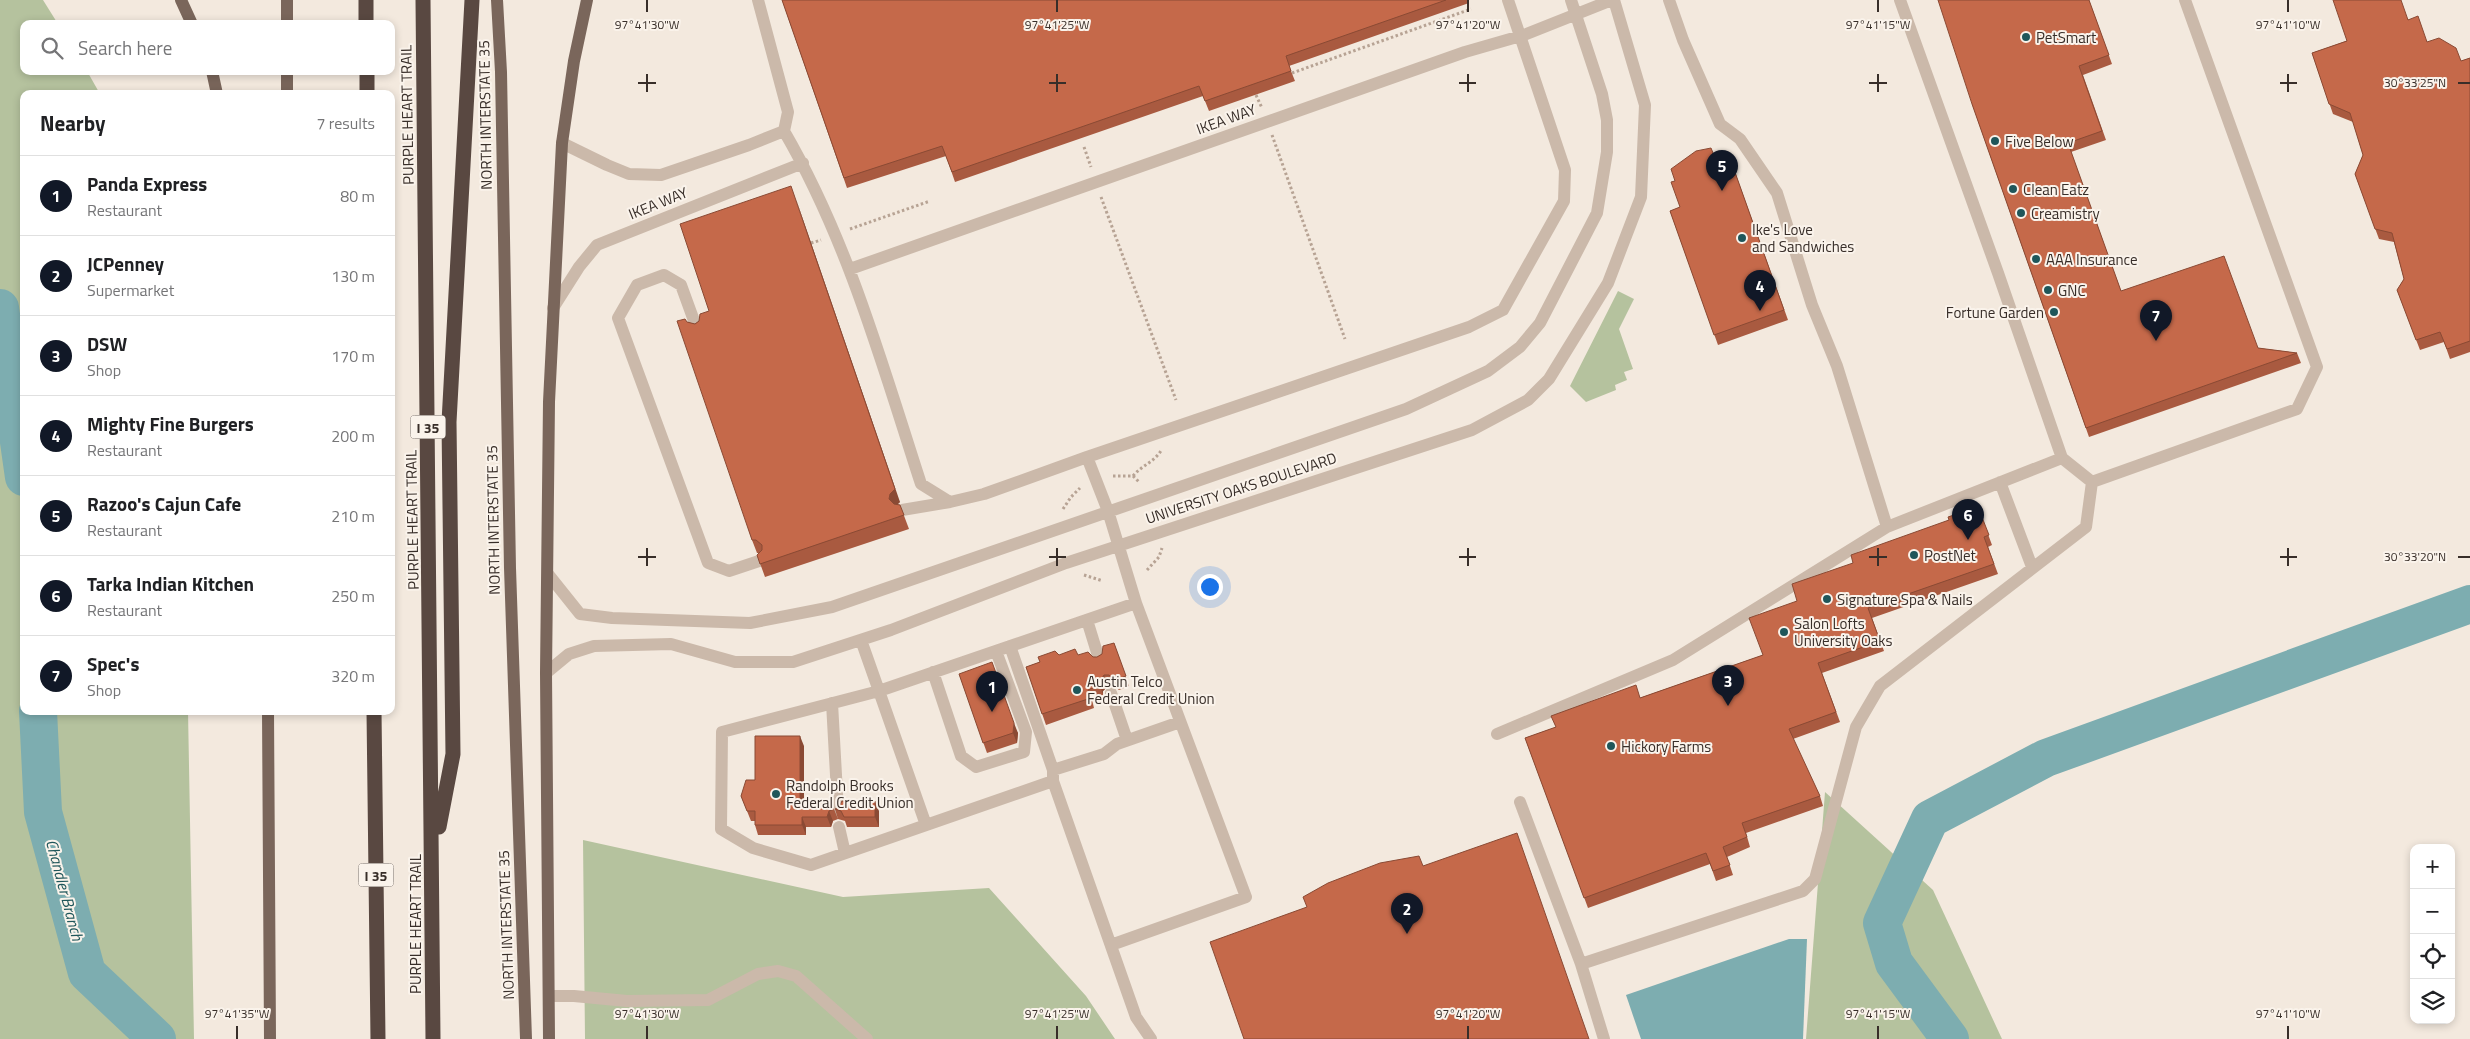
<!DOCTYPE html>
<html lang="en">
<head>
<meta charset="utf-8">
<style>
  :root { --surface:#fff; --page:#f2f2f2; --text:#202124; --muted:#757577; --line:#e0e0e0; --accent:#111827 }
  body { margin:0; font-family:"Titillium Web",sans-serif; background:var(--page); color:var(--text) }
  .controls { position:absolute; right:15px; bottom:15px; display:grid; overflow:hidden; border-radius:10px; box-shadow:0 2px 8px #0003 }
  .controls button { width:45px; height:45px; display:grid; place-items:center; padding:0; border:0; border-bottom:1px solid var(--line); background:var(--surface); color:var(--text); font:25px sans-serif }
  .you { position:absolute; left:1209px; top:586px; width:18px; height:18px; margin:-12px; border:4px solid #fff; border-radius:50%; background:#1a73e8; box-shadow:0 0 0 8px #1a73e833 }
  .badge { display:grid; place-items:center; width:32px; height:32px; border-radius:50%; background:var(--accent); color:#fff; font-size:16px; font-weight:700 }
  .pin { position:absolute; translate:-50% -41px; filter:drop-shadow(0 1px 2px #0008) }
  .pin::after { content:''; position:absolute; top:26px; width:18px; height:15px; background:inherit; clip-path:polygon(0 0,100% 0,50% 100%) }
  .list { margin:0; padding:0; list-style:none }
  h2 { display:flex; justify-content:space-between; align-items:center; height:65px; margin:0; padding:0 20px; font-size:21px }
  h2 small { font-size:16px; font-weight:400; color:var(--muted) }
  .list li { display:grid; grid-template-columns:32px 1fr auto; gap:15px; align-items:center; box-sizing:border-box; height:80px; padding:0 20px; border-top:1px solid var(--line) }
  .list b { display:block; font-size:19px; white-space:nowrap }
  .list p { margin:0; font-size:16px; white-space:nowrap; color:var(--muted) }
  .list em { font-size:16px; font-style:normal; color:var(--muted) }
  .icon { flex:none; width:28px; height:28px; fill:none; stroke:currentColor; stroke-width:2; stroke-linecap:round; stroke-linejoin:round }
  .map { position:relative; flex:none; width:2470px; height:1039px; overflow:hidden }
  .search { position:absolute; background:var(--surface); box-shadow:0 2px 8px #0003; left:20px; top:20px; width:375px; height:55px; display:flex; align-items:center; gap:12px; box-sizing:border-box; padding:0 18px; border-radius:10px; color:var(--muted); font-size:19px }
  .panel { position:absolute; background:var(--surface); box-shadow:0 2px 8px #0003; left:20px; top:90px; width:375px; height:625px; border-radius:10px }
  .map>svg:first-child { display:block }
  .green { fill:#b5c29e }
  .water { fill:#7dadb0 }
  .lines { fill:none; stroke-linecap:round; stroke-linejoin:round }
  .river { stroke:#7dadb0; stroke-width:38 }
  .path { stroke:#b7a394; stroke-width:3; stroke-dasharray:2.5 2.5; stroke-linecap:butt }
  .minor { stroke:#cbb9aa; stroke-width:12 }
  .major { stroke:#7a665b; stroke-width:12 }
  .highway { stroke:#594841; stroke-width:15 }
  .wall { fill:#a95a40 }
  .shaded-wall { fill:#8a4a34 }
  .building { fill:#c5694a; stroke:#8a4a34 }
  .ticks { fill:none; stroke:#382e29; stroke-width:2 }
  .poi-dot { fill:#1f565a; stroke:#faf3eb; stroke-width:2 }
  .labels { text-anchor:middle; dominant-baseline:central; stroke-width:4; stroke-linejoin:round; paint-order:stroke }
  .shield { fill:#faf3eb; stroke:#726963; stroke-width:1 }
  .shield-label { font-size:14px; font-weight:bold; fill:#382e29 }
  .poi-label { font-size:15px; fill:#382e29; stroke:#faf3eb; text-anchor:start }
  .street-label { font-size:15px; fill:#382e29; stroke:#faf3eb }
  .water-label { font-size:16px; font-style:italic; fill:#1f565a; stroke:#faf3eb }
  .ticks-label { font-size:12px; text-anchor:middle; fill:#382e29; stroke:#faf3eb; stroke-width:4; stroke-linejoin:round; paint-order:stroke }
</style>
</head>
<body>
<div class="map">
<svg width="2470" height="1039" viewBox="0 0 2470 1039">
  <rect width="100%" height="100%" fill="#f3e9de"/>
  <path class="green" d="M0,0H43L58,24H24V71H87L100,94H24V711H188L194,1039H0Z
    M1618,291L1634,299L1619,329L1633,369L1624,372L1627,380L1615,385L1616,390L1586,402L1570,386Z
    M1825,792L1933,890L2002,1039H1806Z
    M583,840L843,897L989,888L1086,996L1115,1039H585Z"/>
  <path class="water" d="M1789,939H1807L1803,1039H1641L1626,995Z"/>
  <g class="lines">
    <path class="river" d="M0,308L24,477
      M38,711L43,812L87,973L157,1039
      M1950,1039L1894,963L1882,923L1930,819L2046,758L2470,604"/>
    <path class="path" d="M1292,73L1471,9
      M1256,95L1262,108
      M1272,135L1345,339
      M1084,147L1091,167
      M1101,197L1176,400
      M850,229L930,201
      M811,243L821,240
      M1113,476H1133L1140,483
      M1133,476C1142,465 1155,462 1162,449
      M1063,509L1071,497L1080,488
      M1147,570L1159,557L1162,548
      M1084,575L1103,581"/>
    <path class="minor" d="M758,0L788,112L784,131C848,241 882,364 921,484L950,502L984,494L1087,457L1108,511L1136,603L879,691L926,825
      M1669,0L1683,40L1720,124L1740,139L1777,193L1812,305L1837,366L1887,527L2062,458L1998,273L1900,0
      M562,143L607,165L629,174L661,175L749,145L784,131
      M850,269L1465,52L1524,35L1612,0
      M553,308L579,267L597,245L803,163
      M697,329L681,285L664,275L637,285L618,318L708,563L729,571L759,561
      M1087,457L1469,327L1503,310L1564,201L1565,170L1508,0
      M2062,458L2092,482
      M2000,482L2032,567
      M902,510L950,502
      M548,574L580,614L612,618L750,623L832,607L1406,409L1488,371L1520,347L1540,323L1597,213L1607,152V120L1602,94L1571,0
      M1087,620L1099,659
      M861,640L879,691L722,732L721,829L753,848L811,865L1053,781L1136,1017L1151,1039
      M1010,646L1053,770V781
      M933,672L961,756L976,767L1024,752L1026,732L996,651
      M546,673L569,654L594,646L671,644L735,662H793L891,630L1066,563L1472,430L1528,400L1549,379L1608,283L1641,197L1645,105L1614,0
      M1111,693L1127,740
      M832,703L838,811
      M1497,734L1673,660L1887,527
      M1053,770L1104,754L1117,744L1180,722
      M1520,802L1581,964
      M839,827L845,853
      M1111,945L1246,897L1136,603
      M549,996H574L627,1001L708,1000L758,974L778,971L796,976L867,1039
      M1604,1039L1581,964L1803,891L1815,879L1856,727L1880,686L2086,527L2092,482L2297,409L2317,367L2185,0"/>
    <path class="major" d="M181,0L192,24
      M287,0V24
      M497,0L501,72L510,568L526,1039
      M212,71L217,94
      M287,71V94
      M268,711L270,1039
      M549,1039L546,673L549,402L562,143L574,61L587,0"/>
    <path class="highway" d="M366,0V24
      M423,0L433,1039
      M367,71V94
      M374,711L378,1039
      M439,827L453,754L449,422L472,0"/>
  </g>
  <path class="wall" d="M782,0H1468L1469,3L1289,66L1295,81L1209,111L1203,96L955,182L946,156L847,188Z
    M2089,0L2112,64L2083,75L2106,140L2071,152L2121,291L2258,348L2297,353L2301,363L2089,437L1972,104Z
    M2408,19L2427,42L2461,61L2470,58V352L2450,359L2444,342L2420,350L2397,290L2404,279L2394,242L2379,239L2355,174L2363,155L2353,122L2333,114L2312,53Z
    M1731,161L1788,320L1718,345L1670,211L1680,207L1675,181Z
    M699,321L900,502L897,504L900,505L909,529L765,577L757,555L759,553H757L752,540L687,322L695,324Z
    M1978,507L1992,545L1988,547L1998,574L1872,618L1884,651L1822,673L1840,722L1793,739L1820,796L1823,806L1746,833L1750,847L1727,857L1733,875L1716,881L1710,864L1588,908L1525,738L1763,655L1797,601L1853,563Z
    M1114,643L1129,686L1119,690L1113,685L1108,686L1103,691V695L1092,700L1094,708L1046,725L1026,667L1059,655L1097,657L1102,654Z
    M959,674L1018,733L1017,743L987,753Z
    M804,746V801L828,806L834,809L838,819L833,821L831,827H806V835H758L755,825V821H751L741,796L755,780Z
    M835,809L879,811V827H847L845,821L838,819Z"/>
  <path class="shaded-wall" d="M796,199L900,502L895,507L889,499L890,494Z
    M1104,675L1108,686L1103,691V695L1100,685V681Z
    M1014,723L1018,733L1017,743L1013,733Z
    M800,736L804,746V811L800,801Z
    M875,801L879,811V827L875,817Z
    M829,811L833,821L831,827L827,817Z
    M802,817L806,827V835L802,825Z"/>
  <path class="building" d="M782,0H1446L1286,56L1291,71L1205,101L1199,86L952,172L942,146L844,178Z
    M1938,0H2089L2109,55L2079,66L2102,131L2068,143L2121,291L2224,256L2258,348L2297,353L2086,428L1972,104Z
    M2333,0H2401L2408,20L2418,16L2427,42L2439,38L2456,48L2461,61L2470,58V341L2447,349L2440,332L2416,340L2397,290L2404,279L2392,233L2375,229L2355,174L2363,155L2350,113L2329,104L2312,53L2347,41Z
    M1711,148L1718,165L1731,161L1784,310L1714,335L1670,211L1680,207L1671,182L1675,181L1671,169L1696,151Z
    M791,186L895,489L890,494L889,499L894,504L900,505L904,515L760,564L757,555L762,550V545L756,540H752L677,321L685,319L687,322L695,324L699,321L700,314L709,311L680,224Z
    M1978,507L1989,535L1984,537L1994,564L1868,608L1880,641L1818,663L1836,712L1789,729L1820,796L1742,823L1747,837L1723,847L1730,865L1713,871L1706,853L1584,898L1525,738L1556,727L1551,716L1636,685L1640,698L1763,655L1749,618L1797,601L1792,584L1853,563L1851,555L1949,520L1948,517Z
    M1114,643L1126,676L1115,680L1109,675H1104L1100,681V685L1088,690L1091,698L1042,714L1026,667L1040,662L1038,657L1055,651L1059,655L1075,649L1078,655L1088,652L1093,657H1097L1102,654L1103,646Z
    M992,662L1014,723L1013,733L983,743L959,674Z
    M755,736H800V801H826L828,806L834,809L829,811L827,817H802V825H755V811H747L741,796L746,780H755Z
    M842,801H875V817H844L841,811L835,809L839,807Z
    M1517,833L1589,1039H1244L1210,942L1307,907L1303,897L1328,883L1380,863L1419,856L1423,866Z"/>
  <path class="ticks" d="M647,0V12M1057,0V12M1468,0V12M1878,0V12M2288,0V12M647,74V92M1057,74V92M1468,74V92M1878,74V92M2288,74V92M638,83H656M1049,83H1066M1459,83H1476M1869,83H1887M2280,83H2297M2458,83H2470M647,548V566M1057,548V566M1468,548V566M1878,548V566M2288,548V566M638,557H656M1049,557H1066M1459,557H1476M1869,557H1887M2280,557H2297M2458,557H2470M237,1026V1039M647,1026V1039M1057,1026V1039M1468,1026V1039M1878,1026V1039M2288,1026V1039"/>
  <g class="poi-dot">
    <circle cx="2026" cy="37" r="5"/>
    <circle cx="1995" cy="141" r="5"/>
    <circle cx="2013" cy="189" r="5"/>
    <circle cx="2021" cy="213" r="5"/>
    <circle cx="1742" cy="238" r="5"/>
    <circle cx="2036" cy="259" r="5"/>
    <circle cx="2048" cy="290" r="5"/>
    <circle cx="2054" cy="312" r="5"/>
    <circle cx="1914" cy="555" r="5"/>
    <circle cx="1827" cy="599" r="5"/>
    <circle cx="1784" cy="632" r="5"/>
    <circle cx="1077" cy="690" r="5"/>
    <circle cx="1611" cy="746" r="5"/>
    <circle cx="776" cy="794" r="5"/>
  </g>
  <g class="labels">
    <g class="shield">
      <rect x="410.5" y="415.5" width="35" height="23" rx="4"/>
      <rect x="358.5" y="863.5" width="35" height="23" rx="4"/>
    </g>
    <g class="shield-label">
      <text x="428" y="427">I 35</text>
      <text x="376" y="875">I 35</text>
    </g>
    <g class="poi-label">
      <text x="2036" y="37">PetSmart</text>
      <text x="2005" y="141">Five Below</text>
      <text x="2023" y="189">Clean Eatz</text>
      <text x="2031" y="213">Creamistry</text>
      <text x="1752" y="229">Ike's Love<tspan x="1752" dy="17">and Sandwiches</tspan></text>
      <text x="2046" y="259">AAA Insurance</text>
      <text x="2058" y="290">GNC</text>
      <text x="2044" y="312" text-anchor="end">Fortune Garden</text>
      <text x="1924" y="555">PostNet</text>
      <text x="1837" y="599">Signature Spa &amp; Nails</text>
      <text x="1794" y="623">Salon Lofts<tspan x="1794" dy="17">University Oaks</tspan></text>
      <text x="1087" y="681">Austin Telco<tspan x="1087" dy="17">Federal Credit Union</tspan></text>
      <text x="1621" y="746">Hickory Farms</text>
      <text x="786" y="785">Randolph Brooks<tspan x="786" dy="17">Federal Credit Union</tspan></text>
    </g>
    <g class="street-label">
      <text transform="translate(407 115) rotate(-91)">PURPLE HEART TRAIL</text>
      <text transform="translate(485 115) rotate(-91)">NORTH INTERSTATE 35</text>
      <text transform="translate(1226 119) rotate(-20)">IKEA WAY</text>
      <text transform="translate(658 203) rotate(-22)">IKEA WAY</text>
      <text transform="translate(1241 488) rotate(-18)">UNIVERSITY OAKS BOULEVARD</text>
      <text transform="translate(412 520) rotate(-91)">PURPLE HEART TRAIL</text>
      <text transform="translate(493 520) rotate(-91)">NORTH INTERSTATE 35</text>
      <text transform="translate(415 924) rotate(-90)">PURPLE HEART TRAIL</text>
      <text transform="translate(506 925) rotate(-92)">NORTH INTERSTATE 35</text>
    </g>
    <g class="water-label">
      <text transform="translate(65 890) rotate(75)">Chandler Branch</text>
    </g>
  </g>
  <g class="ticks-label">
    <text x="647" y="29">97°41'30"W</text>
    <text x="1057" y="29">97°41'25"W</text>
    <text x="1468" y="29">97°41'20"W</text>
    <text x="1878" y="29">97°41'15"W</text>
    <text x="2288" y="29">97°41'10"W</text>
    <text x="2415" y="87">30°33'25"N</text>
    <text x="2415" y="561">30°33'20"N</text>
    <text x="237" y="1018">97°41'35"W</text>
    <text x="647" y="1018">97°41'30"W</text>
    <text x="1057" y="1018">97°41'25"W</text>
    <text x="1468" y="1018">97°41'20"W</text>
    <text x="1878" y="1018">97°41'15"W</text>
    <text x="2288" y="1018">97°41'10"W</text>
  </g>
</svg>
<div class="controls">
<button>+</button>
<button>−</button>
<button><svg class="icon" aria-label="locate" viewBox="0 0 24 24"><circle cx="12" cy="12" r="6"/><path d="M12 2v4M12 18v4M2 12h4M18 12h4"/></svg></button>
<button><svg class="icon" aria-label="layers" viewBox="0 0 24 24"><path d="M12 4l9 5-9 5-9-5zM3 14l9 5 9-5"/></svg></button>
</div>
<div class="you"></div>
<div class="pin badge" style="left:992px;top:712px">1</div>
<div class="pin badge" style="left:1407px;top:934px">2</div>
<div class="pin badge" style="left:1728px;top:706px">3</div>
<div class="pin badge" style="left:1760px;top:311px">4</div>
<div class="pin badge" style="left:1722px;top:191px">5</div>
<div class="pin badge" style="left:1968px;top:540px">6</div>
<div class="pin badge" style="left:2156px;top:341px">7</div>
<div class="search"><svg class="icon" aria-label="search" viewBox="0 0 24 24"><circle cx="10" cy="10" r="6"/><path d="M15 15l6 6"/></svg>Search here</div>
<section class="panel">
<h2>Nearby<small>7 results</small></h2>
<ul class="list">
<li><span class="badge">1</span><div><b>Panda Express</b><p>Restaurant</p></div><em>80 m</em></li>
<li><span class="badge">2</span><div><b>JCPenney</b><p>Supermarket</p></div><em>130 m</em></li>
<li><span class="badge">3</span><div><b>DSW</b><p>Shop</p></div><em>170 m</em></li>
<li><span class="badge">4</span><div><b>Mighty Fine Burgers</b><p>Restaurant</p></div><em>200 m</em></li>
<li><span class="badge">5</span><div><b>Razoo's Cajun Cafe</b><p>Restaurant</p></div><em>210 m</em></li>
<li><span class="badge">6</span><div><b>Tarka Indian Kitchen</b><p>Restaurant</p></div><em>250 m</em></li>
<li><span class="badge">7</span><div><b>Spec's</b><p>Shop</p></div><em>320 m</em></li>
</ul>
</section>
</div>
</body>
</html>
